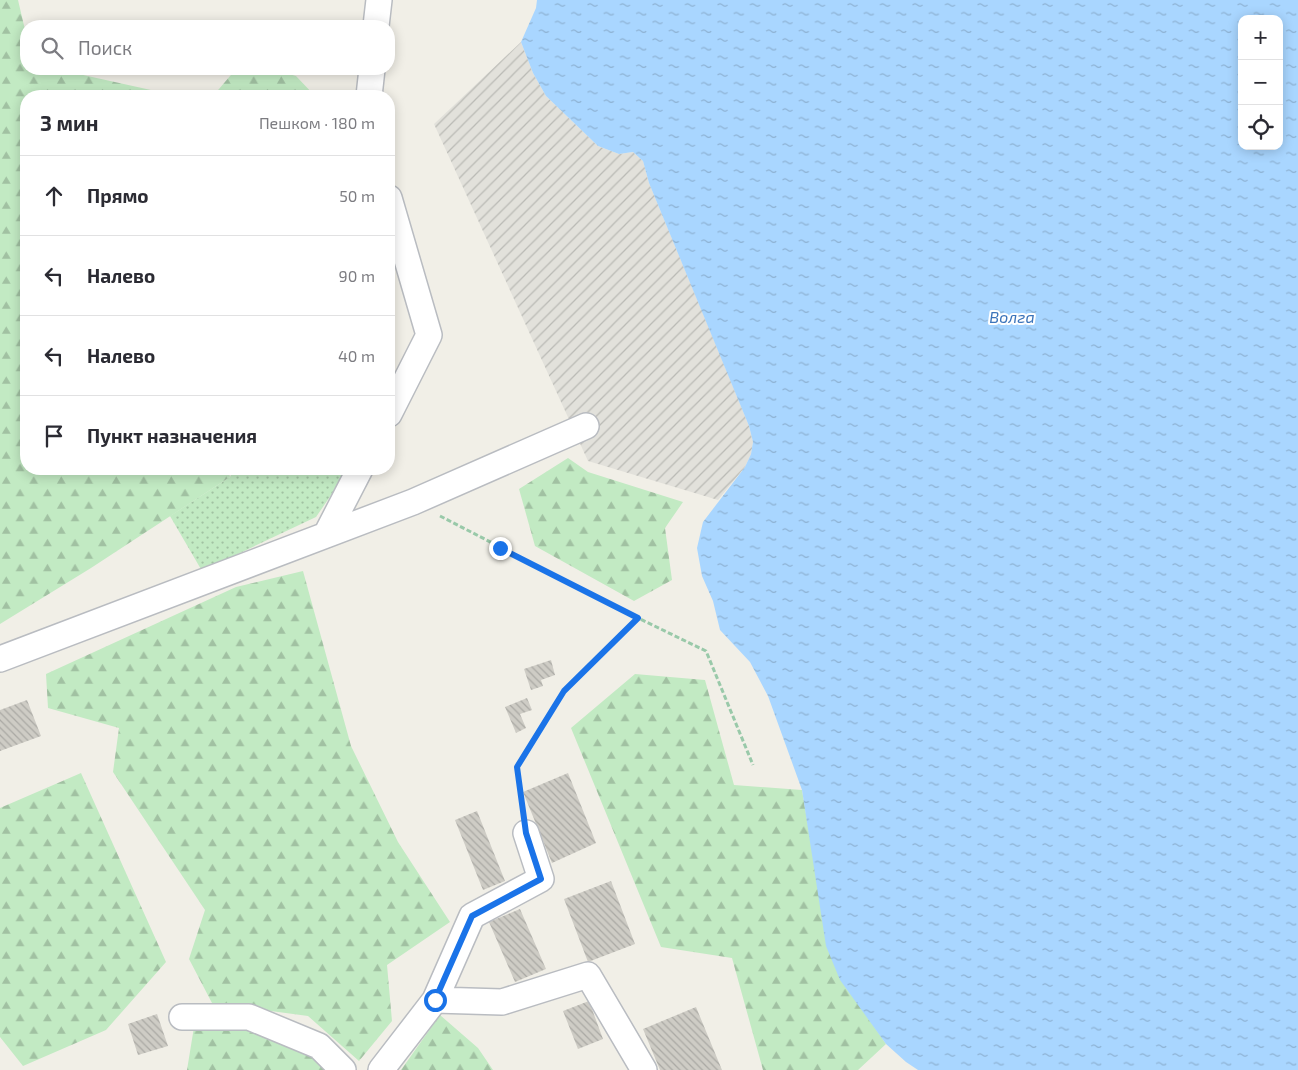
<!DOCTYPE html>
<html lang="ru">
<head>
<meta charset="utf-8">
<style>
  :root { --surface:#fff; --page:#f7f7f7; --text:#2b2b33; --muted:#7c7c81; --line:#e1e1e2 }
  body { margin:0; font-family:"Exo 2",sans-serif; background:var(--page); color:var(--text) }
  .controls { position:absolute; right:15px; top:15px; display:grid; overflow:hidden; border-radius:10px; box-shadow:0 2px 12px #0003 }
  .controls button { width:45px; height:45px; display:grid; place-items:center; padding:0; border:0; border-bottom:1px solid var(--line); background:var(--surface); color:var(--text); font:25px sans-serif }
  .stop { position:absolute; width:15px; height:15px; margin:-11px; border:4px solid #1a73e8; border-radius:50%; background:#fff }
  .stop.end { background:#1a73e8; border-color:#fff; box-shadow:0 1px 5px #0008 }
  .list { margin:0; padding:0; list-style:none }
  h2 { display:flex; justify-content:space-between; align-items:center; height:65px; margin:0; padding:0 20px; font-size:21px }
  h2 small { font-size:16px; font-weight:400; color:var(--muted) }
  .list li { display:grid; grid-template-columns:32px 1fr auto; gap:15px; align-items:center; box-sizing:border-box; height:80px; padding:0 20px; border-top:1px solid var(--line) }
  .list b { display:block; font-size:19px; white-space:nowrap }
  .list em { font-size:16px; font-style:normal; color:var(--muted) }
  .icon { flex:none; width:28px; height:28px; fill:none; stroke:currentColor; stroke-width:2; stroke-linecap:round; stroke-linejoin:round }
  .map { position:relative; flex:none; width:1298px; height:1070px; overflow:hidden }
  .search { position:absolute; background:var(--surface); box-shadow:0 2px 12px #0003; left:20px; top:20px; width:375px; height:55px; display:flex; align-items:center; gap:12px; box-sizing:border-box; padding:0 18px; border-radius:20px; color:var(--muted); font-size:19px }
  .panel { position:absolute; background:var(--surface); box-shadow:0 2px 12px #0003; left:20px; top:90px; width:375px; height:385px; border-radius:20px }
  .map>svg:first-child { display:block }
  .industrial { fill:url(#industrial-furrows) }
  .grass { fill:url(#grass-dots) }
  .forest { fill:url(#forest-firs) }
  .water { fill:url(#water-ripples); fill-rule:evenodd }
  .building { fill:url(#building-back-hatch) }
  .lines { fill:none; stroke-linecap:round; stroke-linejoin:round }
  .minor-casing { stroke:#b9bcc1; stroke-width:28 }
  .path { stroke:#99c9a9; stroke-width:3; stroke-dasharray:5 2.5; stroke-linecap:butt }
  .minor { stroke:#fff; stroke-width:25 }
  .route { stroke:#1a73e8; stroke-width:6 }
  .labels { text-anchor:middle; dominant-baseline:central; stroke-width:4; stroke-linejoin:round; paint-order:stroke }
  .water-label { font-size:16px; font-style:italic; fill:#3c74ba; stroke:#fff }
</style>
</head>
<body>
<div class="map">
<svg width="1298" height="1070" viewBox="0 0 1298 1070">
  <defs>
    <pattern id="industrial-furrows" width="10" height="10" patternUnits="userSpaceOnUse" patternTransform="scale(1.25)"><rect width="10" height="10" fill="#e2e1db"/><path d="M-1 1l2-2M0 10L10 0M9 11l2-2" fill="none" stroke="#babab5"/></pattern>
    <pattern id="grass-dots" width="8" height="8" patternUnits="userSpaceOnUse" patternTransform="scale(1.25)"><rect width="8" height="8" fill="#c2eac3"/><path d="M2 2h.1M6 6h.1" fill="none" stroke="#a1c1a2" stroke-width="1.8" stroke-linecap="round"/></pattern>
    <pattern id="forest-firs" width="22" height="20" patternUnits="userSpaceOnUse" patternTransform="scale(1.25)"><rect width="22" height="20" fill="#c2eac3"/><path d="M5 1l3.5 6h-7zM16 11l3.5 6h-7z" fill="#a1c1a2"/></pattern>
    <pattern id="water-ripples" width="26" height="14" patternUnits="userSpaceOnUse" patternTransform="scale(1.25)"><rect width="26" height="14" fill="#a9d6ff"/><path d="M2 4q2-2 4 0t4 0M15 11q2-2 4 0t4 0" fill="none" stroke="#8db1d2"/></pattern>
    <pattern id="building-back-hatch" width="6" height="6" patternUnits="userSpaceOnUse" patternTransform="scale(1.25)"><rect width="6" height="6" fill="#ceccc5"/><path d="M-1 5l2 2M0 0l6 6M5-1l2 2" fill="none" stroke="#aaa9a4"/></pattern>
  </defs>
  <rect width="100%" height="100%" fill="#f1efe7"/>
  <path class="industrial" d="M521,42L533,73L546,96L598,146L619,154L633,152L643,161L649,183L714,340L749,426L753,442L751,454L745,467L718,500L588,461L434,124Z"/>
  <path class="grass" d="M234,469H349L316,517L202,571L170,516L230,477Z"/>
  <path class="forest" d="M0,0H18L26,34V69H56L178,96H26V469H228L230,477L91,568L0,624Z
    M236,69H271L296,76L315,96H213Z
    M568,458L588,472L683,502L665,528L672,580L634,601L535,546L519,489Z
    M303,571L351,746L398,842L450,922L387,965L392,1021L359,1061L308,1016L212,1003L189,959L205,910L113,772L119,728L48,708L46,674L236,587Z
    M635,674L705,680L734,785L802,790L809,832L867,1016L886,1044L858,1070H763L732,958L661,947L571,728Z
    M81,773L166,962L106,1030L23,1066L0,1037V808Z
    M440,1015L478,1048L493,1070H401Z
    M244,1025L308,1053L325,1070H187L194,1027Z"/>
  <path class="water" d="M537,0H1298V1070H918L906,1062L886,1044L840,980L826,946L802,790L768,696L750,662L720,630L713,601L702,576L697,548L703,522L745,467L751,454L753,442L749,426L649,183L643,161L633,152L619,154L598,146L546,96L533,73L521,42L536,8ZM1242,19H1279V146H1242Z"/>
  <path class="building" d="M551,660L555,675L541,680L543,686L531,690L524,669Z
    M527,698L532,710L520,714L526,728L516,733L505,707Z
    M27,700L41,736L0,751V710Z
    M568,773L596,843L552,863L523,792Z
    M477,811L505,881L483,890L455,820Z
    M611,881L635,944L588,962L564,899Z
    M520,909L546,969L515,982L489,922Z
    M589,1001L603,1039L578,1049L563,1011Z
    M696,1007L722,1070H660L643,1029Z
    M157,1014L168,1046L138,1055L128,1024Z"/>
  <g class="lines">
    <g class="minor-casing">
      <path id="minor" d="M376,26L379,0
        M369,96L372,69
        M389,198L429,335L389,414
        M326,535L360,469
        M0,659L413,502L586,426
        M435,1000L502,1002L588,975L644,1070
        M182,1017H249L319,1046L343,1070
        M381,1070L435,1000L472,916L541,879L526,833"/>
    </g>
    <path class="path" d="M440,516L638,618
      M523,810L517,767L564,691L638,618L706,651L753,765"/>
    <use href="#minor" class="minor"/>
  </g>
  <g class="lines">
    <path class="route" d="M435,1000L472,916L541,879L526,833L517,767L564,691L638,618L500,548"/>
  </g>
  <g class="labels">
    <g class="water-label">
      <text x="1012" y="316">Волга</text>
    </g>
  </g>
</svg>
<div class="controls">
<button>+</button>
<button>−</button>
<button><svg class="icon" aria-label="locate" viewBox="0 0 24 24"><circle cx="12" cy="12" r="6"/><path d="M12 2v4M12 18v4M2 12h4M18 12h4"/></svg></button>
</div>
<div class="stop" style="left:435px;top:1000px"></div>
<div class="stop end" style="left:500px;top:548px"></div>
<div class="search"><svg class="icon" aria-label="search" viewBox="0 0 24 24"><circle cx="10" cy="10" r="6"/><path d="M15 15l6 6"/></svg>Поиск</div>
<section class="panel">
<h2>3 мин<small>Пешком · 180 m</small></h2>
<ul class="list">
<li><svg class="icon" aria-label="ahead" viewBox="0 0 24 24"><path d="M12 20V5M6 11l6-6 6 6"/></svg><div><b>Прямо</b></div><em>50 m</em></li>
<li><svg class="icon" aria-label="left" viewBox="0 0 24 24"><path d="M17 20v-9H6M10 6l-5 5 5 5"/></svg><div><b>Налево</b></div><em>90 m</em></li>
<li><svg class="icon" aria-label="left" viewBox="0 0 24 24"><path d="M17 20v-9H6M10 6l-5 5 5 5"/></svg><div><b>Налево</b></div><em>40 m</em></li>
<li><svg class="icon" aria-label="arrive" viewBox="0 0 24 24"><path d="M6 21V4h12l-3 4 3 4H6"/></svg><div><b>Пункт назначения</b></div></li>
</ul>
</section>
</div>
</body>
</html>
